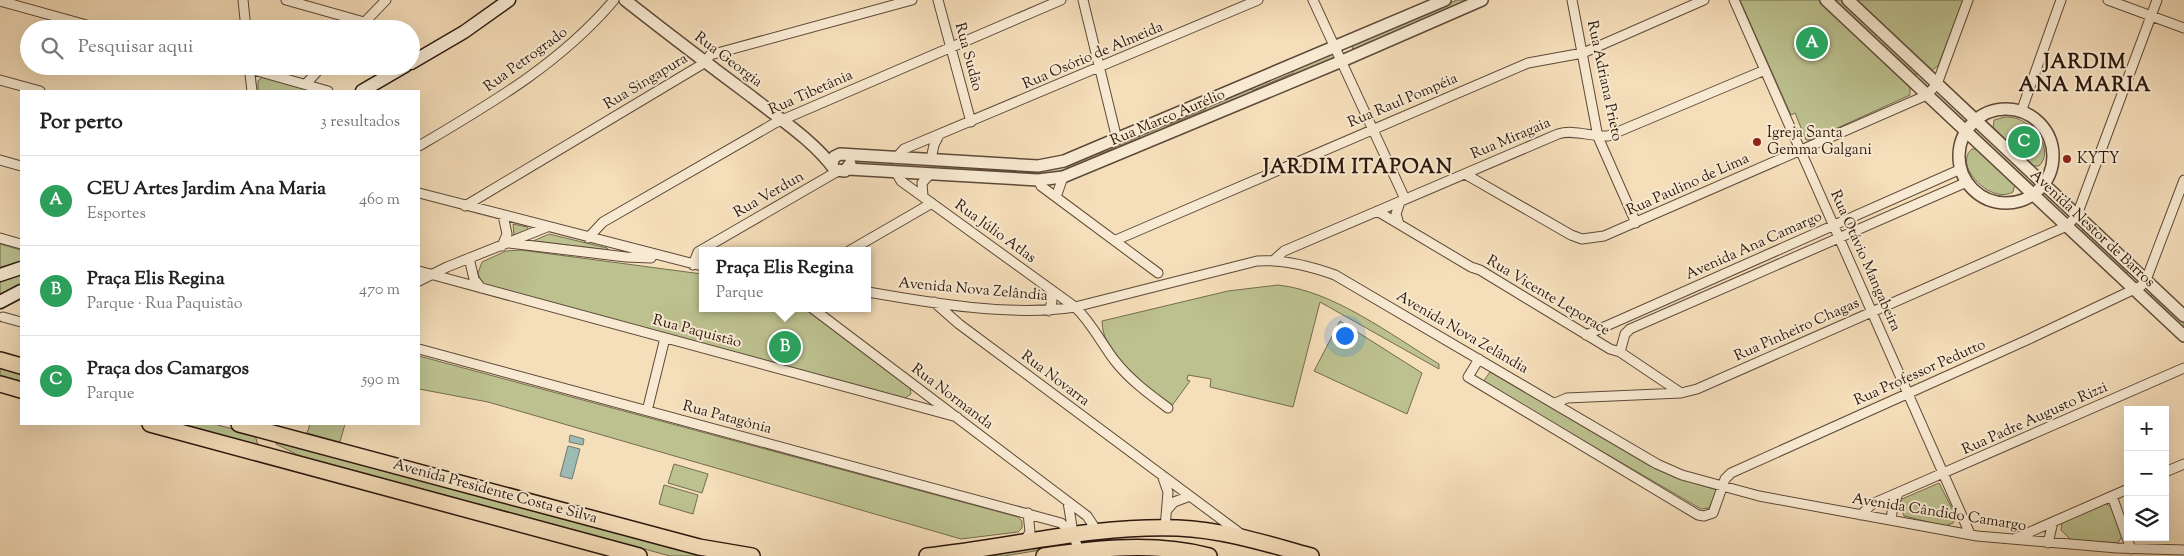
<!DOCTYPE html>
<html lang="pt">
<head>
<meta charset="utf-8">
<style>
  :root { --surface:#fff; --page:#f2f2f2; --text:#222; --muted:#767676; --line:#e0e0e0; --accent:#8f2418 }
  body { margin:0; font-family:"Sorts Mill Goudy",serif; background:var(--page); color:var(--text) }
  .controls { position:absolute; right:15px; bottom:15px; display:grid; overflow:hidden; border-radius:0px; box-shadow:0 5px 20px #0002 }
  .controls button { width:45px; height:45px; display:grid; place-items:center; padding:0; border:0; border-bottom:1px solid var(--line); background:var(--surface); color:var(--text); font:25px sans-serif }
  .you { position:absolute; left:1344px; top:335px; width:18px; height:18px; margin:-12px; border:4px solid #fff; border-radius:50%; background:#1a73e8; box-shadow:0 0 0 8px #1a73e833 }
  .badge { display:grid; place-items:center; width:32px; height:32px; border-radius:50%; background:var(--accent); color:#fff; font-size:16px; font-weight:700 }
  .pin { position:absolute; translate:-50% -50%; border:2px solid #fff; box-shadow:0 1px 5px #0006 }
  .popup { position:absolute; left:699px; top:247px; width:172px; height:65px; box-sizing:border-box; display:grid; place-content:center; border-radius:0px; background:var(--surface); filter:drop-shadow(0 1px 4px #0005); font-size:16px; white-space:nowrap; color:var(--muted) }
  .popup b { font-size:19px; color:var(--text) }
  .popup::after { content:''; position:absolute; left:50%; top:100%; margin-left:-10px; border:10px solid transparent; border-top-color:var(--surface) }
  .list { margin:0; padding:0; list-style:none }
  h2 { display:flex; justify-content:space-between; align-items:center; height:65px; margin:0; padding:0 20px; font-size:21px }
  h2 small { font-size:16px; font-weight:400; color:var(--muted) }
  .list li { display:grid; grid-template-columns:32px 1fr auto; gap:15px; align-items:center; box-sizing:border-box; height:90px; padding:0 20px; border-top:1px solid var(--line) }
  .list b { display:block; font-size:19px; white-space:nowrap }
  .list p { margin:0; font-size:16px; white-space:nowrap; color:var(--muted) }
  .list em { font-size:16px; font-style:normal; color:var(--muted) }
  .icon { flex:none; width:28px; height:28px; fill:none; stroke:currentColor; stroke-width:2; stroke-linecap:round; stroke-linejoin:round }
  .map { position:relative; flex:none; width:2184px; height:556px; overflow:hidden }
  .search { position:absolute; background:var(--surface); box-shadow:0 5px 20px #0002; left:20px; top:20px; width:400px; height:55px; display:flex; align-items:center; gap:12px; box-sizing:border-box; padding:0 18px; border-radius:28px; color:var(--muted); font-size:19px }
  .panel { position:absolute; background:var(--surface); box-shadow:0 5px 20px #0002; left:20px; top:90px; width:400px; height:335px; border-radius:0px }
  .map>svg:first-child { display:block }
  .green { fill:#bcc18f; stroke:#746c4e }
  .water { fill:#9dbbb5; stroke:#707972 }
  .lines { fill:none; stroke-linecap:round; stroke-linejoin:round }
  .minor-casing { stroke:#5e4938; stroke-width:11 }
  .tertiary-casing { stroke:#5e4938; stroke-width:14 }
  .secondary-casing { stroke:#2c170d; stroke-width:15 }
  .trunk-casing { stroke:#2c170d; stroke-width:18 }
  .minor { stroke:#f8ead2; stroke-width:9 }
  .tertiary { stroke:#f8ead2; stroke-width:11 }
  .secondary { stroke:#f8ead2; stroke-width:12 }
  .trunk { stroke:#f5deba; stroke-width:15 }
  .poi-dot { fill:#8f2418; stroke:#f8ead2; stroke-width:2 }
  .labels { text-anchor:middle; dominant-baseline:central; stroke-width:4; stroke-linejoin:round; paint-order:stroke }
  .street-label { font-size:15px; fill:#2c170d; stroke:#f8ead2 }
  .poi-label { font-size:15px; fill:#2c170d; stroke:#f8ead2; text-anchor:start }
  .district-label { font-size:20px; font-weight:bold; letter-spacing:1px; fill:#2c170d; stroke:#f8ead2 }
</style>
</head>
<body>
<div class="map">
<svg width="2184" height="556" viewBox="0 0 2184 556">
  <rect width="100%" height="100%" fill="#f5deba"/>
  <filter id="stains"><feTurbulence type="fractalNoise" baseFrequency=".004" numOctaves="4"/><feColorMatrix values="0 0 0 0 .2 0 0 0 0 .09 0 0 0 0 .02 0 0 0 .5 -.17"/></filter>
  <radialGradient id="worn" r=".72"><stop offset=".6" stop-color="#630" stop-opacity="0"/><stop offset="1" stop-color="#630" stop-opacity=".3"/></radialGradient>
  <path class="green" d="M1457,0H1473L1355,50L1352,48L1354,44Z
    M1740,0H1819L1910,86V95L1811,140H1806L1795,113L1791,115Z
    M1833,0H1841L1917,71L1916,75H1913Z
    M1854,0H1963L1938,66L1932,70Z
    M1332,53L1336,58L1210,112L1205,110L1167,126L1165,131L1063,172L1045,175L1044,170L1096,152L1100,154L1139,138L1141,133L1248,88L1253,90L1293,73L1295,69Z
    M262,77L313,91H258V81Z
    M2005,117C2012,117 2018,118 2024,122C2038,129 2053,152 2039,166H2032L1993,130L1994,120Z
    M1972,149H1979L2015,184L2013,192C1991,205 1952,165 1972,149Z
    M854,159L892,163V167L855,166Z
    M935,164L1035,170V175H1020L1017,172L975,169L971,172L934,170Z
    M513,224L527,227L529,231L514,236Z
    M2084,229L2128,270V272L2124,273L2081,232Z
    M549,234L607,248L609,250L533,241Z
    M0,244L21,250V262L0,269Z
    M521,250L702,274V308H804L910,388L911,394L905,398L482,284L478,273L482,262L506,251Z
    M21,274V284L0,295V280Z
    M1278,285C1334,291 1391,335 1439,364V369L1320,302L1293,407L1210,387L1211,379L1188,375L1187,380L1190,381L1171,407C1147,387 1102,356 1102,321L1228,291Z
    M2152,293L2184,320V330L2150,298Z
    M1340,321L1422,373L1407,414L1314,371Z
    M419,356L1018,517L1022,521V528L1018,532L961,539L488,402L419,389Z
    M0,366L21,372V381L0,376Z
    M1490,372L1648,465L1674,477L1717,490L1709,508L1701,509L1483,382Z
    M180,424H214L255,435L258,445Z
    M310,424H345L340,442L307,433Z
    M276,441L713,556H670L298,455L276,444Z
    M674,464L708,474L702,493L668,483Z
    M1939,483L1956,516L1953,523L1945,526L1904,516L1900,503L1902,499Z
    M664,485L698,495L693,514L659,504Z
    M2102,504H2107L2112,508L2122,536L2118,543L2071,540L2061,530L2062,522Z
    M1062,543L1072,545L1004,556H967Z"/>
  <path class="water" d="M570,435L584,439L583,445L569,442Z
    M568,446L580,449L572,479L560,476Z"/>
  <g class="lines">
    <g class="minor-casing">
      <path id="minor" d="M243,0L246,29
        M286,0L364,22
        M938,0L971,122
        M1083,0L1115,131
        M1313,0L1405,199
        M1572,0L1598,137L1636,223
        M1734,0L1970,534
        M2108,0L2184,28
        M0,1L101,29
        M358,29L386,0
        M240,66L328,91
        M249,66L252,91
        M0,80L40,91
        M306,84L322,66
        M2021,112L2061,0
        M419,146C490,104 560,64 614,0
        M896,158L904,149L1258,0
        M931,159L934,145L939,135
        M0,160L21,166
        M896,172L901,181L1075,307C1092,323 1101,343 1115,361C1130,380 1149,394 1168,408
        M1465,174L1571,235L1582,239L1604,236L1927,95L1937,84L1968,0
        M1038,180L1041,186L1158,273
        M419,193L702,266
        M923,196L922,183L930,174
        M1056,197L1063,177
        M465,206L706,62L710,55L912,0
        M1377,211L1471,267L1480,270L1610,349L1620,352L1681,393
        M1399,224L1396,214L1400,202
        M0,238L21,244
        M588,238L603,222L775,123L1061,0
        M1116,240L1528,63L1583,53L1704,0
        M509,243L626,257L651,258
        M502,246L507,234L503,215
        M849,251L932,203
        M469,258L474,279L481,288
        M1274,260L1284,251L1558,134C1574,129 1591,137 1608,136L1765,70
        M693,265L698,252L838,171
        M419,271L957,417
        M419,281L447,267L547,227
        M868,292C931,303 1012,317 1075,307L1257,261C1284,259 1310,266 1335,275L1657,464L1682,475L1759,496L1977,536L2117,548L2184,550
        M934,302L959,324L1241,534
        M812,308L1087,516L1097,531
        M1049,311L1052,301L1051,290
        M3,317L21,322
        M1586,335L1961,169
        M419,349L1061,523L1073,534L1079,551
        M1620,352L1625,334L1630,329L1967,182
        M1479,359L1468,377L1698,515L1704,516L1713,513L1725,479L1731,473L2027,340L2141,286L2146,280L2184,180
        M1555,403L1567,398L1681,393L1697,389L2067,226L2077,215L2157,0
        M647,411L665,338
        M2165,472L2184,464
        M1162,475L1168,492L1165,528
        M2112,496L2131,549
        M1068,502L1073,533
        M1167,510L1174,502L1190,496
        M1861,515L1872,504L2184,368
        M1891,520L1893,505L1898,494
        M2014,539L2128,489
        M1024,542L1030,532L1028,513
        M2048,543L2053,522"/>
    </g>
    <g class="tertiary-casing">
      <path id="tertiary" d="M625,0C667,33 709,65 752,97C780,119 814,141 835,170L845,171L850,164
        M1826,0L2184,336
        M1848,0L2184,316
        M1959 156a47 47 0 1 1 94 0a47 47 0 1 1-94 0Z
        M832,164L834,157L840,154L1038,166L1064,161L1445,0
        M848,169L1038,180L1063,177L1342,61L1482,0"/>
    </g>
    <g class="secondary-casing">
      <path id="secondary" d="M411,63L464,32L509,0
        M362,91L405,66
        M0,275L21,268
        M0,302L21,291"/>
    </g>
    <g class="trunk-casing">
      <path id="trunk" d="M0,360L21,366
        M0,384L21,390
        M150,424L639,556
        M239,424L699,547L752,556
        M927,556C1011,547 1093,525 1178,528C1224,530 1268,544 1311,556
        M1044,556C1097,548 1156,542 1209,556"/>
    </g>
    <use href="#minor" class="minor"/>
    <use href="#tertiary" class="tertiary"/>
    <use href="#secondary" class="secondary"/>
    <use href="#trunk" class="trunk"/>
  </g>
  <g class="poi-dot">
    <circle cx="1757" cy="142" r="5"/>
    <circle cx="2067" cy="159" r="5"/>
  </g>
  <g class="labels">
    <g class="street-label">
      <text transform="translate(1093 56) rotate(-23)">Rua Osório de Almeida</text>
      <text transform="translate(968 57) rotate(75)">Rua Sudão</text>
      <text transform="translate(526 60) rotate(-36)">Rua Petrogrado</text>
      <text transform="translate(728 60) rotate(37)">Rua Georgia</text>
      <text transform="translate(1604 81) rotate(78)">Rua Adriana Prieto</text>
      <text transform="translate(646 82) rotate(-31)">Rua Singapura</text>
      <text transform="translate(811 93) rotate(-24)">Rua Tibetânia</text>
      <text transform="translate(1403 101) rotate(-23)">Rua Raul Pompéia</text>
      <text transform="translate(1168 118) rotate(-23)">Rua Marco Aurélio</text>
      <text transform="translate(1511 139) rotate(-23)">Rua Miragaia</text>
      <text transform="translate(1688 185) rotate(-24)">Rua Paulino de Lima</text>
      <text transform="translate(769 195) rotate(-30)">Rua Verdun</text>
      <text transform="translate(2092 229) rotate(43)">Avenida Nestor de Barros</text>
      <text transform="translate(995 232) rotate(36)">Rua Júlio Atlas</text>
      <text transform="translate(1754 246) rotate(-24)">Avenida Ana Camargo</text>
      <text transform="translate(1865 261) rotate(66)">Rua Otávio Mangabeira</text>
      <text transform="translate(973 290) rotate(5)">Avenida Nova Zelândia</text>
      <text transform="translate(1548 296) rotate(31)">Rua Vicente Leporace</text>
      <text transform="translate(1797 330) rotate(-24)">Rua Pinheiro Chagas</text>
      <text transform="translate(697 332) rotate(15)">Rua Paquistão</text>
      <text transform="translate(1462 333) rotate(30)">Avenida Nova Zelândia</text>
      <text transform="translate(1920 373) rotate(-24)">Rua Professor Pedutto</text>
      <text transform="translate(1055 379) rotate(37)">Rua Novarra</text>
      <text transform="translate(952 397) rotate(37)">Rua Normanda</text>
      <text transform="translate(727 418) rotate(15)">Rua Patagônia</text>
      <text transform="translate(2035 419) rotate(-24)">Rua Padre Augusto Rizzi</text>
      <text transform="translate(495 492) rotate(15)">Avenida Presidente Costa e Silva</text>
      <text transform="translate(1939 513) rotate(9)">Avenida Cândido Camargo</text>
    </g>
    <g class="poi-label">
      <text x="1767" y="133">Igreja Santa<tspan x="1767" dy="17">Gemma Galgani</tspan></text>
      <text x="2077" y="159">KYTY</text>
    </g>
    <g class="district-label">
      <text x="2085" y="63">JARDIM<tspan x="2085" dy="23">ANA MARIA</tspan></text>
      <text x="1358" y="168">JARDIM ITAPOAN</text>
    </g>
  </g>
  <rect width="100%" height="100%" filter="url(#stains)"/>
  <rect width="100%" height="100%" fill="url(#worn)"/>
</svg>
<div class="controls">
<button>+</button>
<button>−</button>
<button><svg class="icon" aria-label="layers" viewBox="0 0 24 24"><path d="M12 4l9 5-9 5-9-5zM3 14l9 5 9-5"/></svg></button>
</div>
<div class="you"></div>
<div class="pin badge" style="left:1812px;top:43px;background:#2e9e5b">A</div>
<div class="pin badge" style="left:785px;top:347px;background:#2e9e5b">B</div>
<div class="popup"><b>Praça Elis Regina</b>Parque</div>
<div class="pin badge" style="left:2024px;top:142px;background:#2e9e5b">C</div>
<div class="search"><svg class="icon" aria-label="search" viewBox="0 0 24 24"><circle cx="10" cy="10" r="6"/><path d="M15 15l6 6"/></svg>Pesquisar aqui</div>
<section class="panel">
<h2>Por perto<small>3 resultados</small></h2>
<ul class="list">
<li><span class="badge" style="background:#2e9e5b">A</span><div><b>CEU Artes Jardim Ana Maria</b><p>Esportes</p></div><em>460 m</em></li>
<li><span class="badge" style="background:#2e9e5b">B</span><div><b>Praça Elis Regina</b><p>Parque · Rua Paquistão</p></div><em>470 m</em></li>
<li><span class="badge" style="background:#2e9e5b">C</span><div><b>Praça dos Camargos</b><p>Parque</p></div><em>590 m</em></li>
</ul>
</section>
</div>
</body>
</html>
